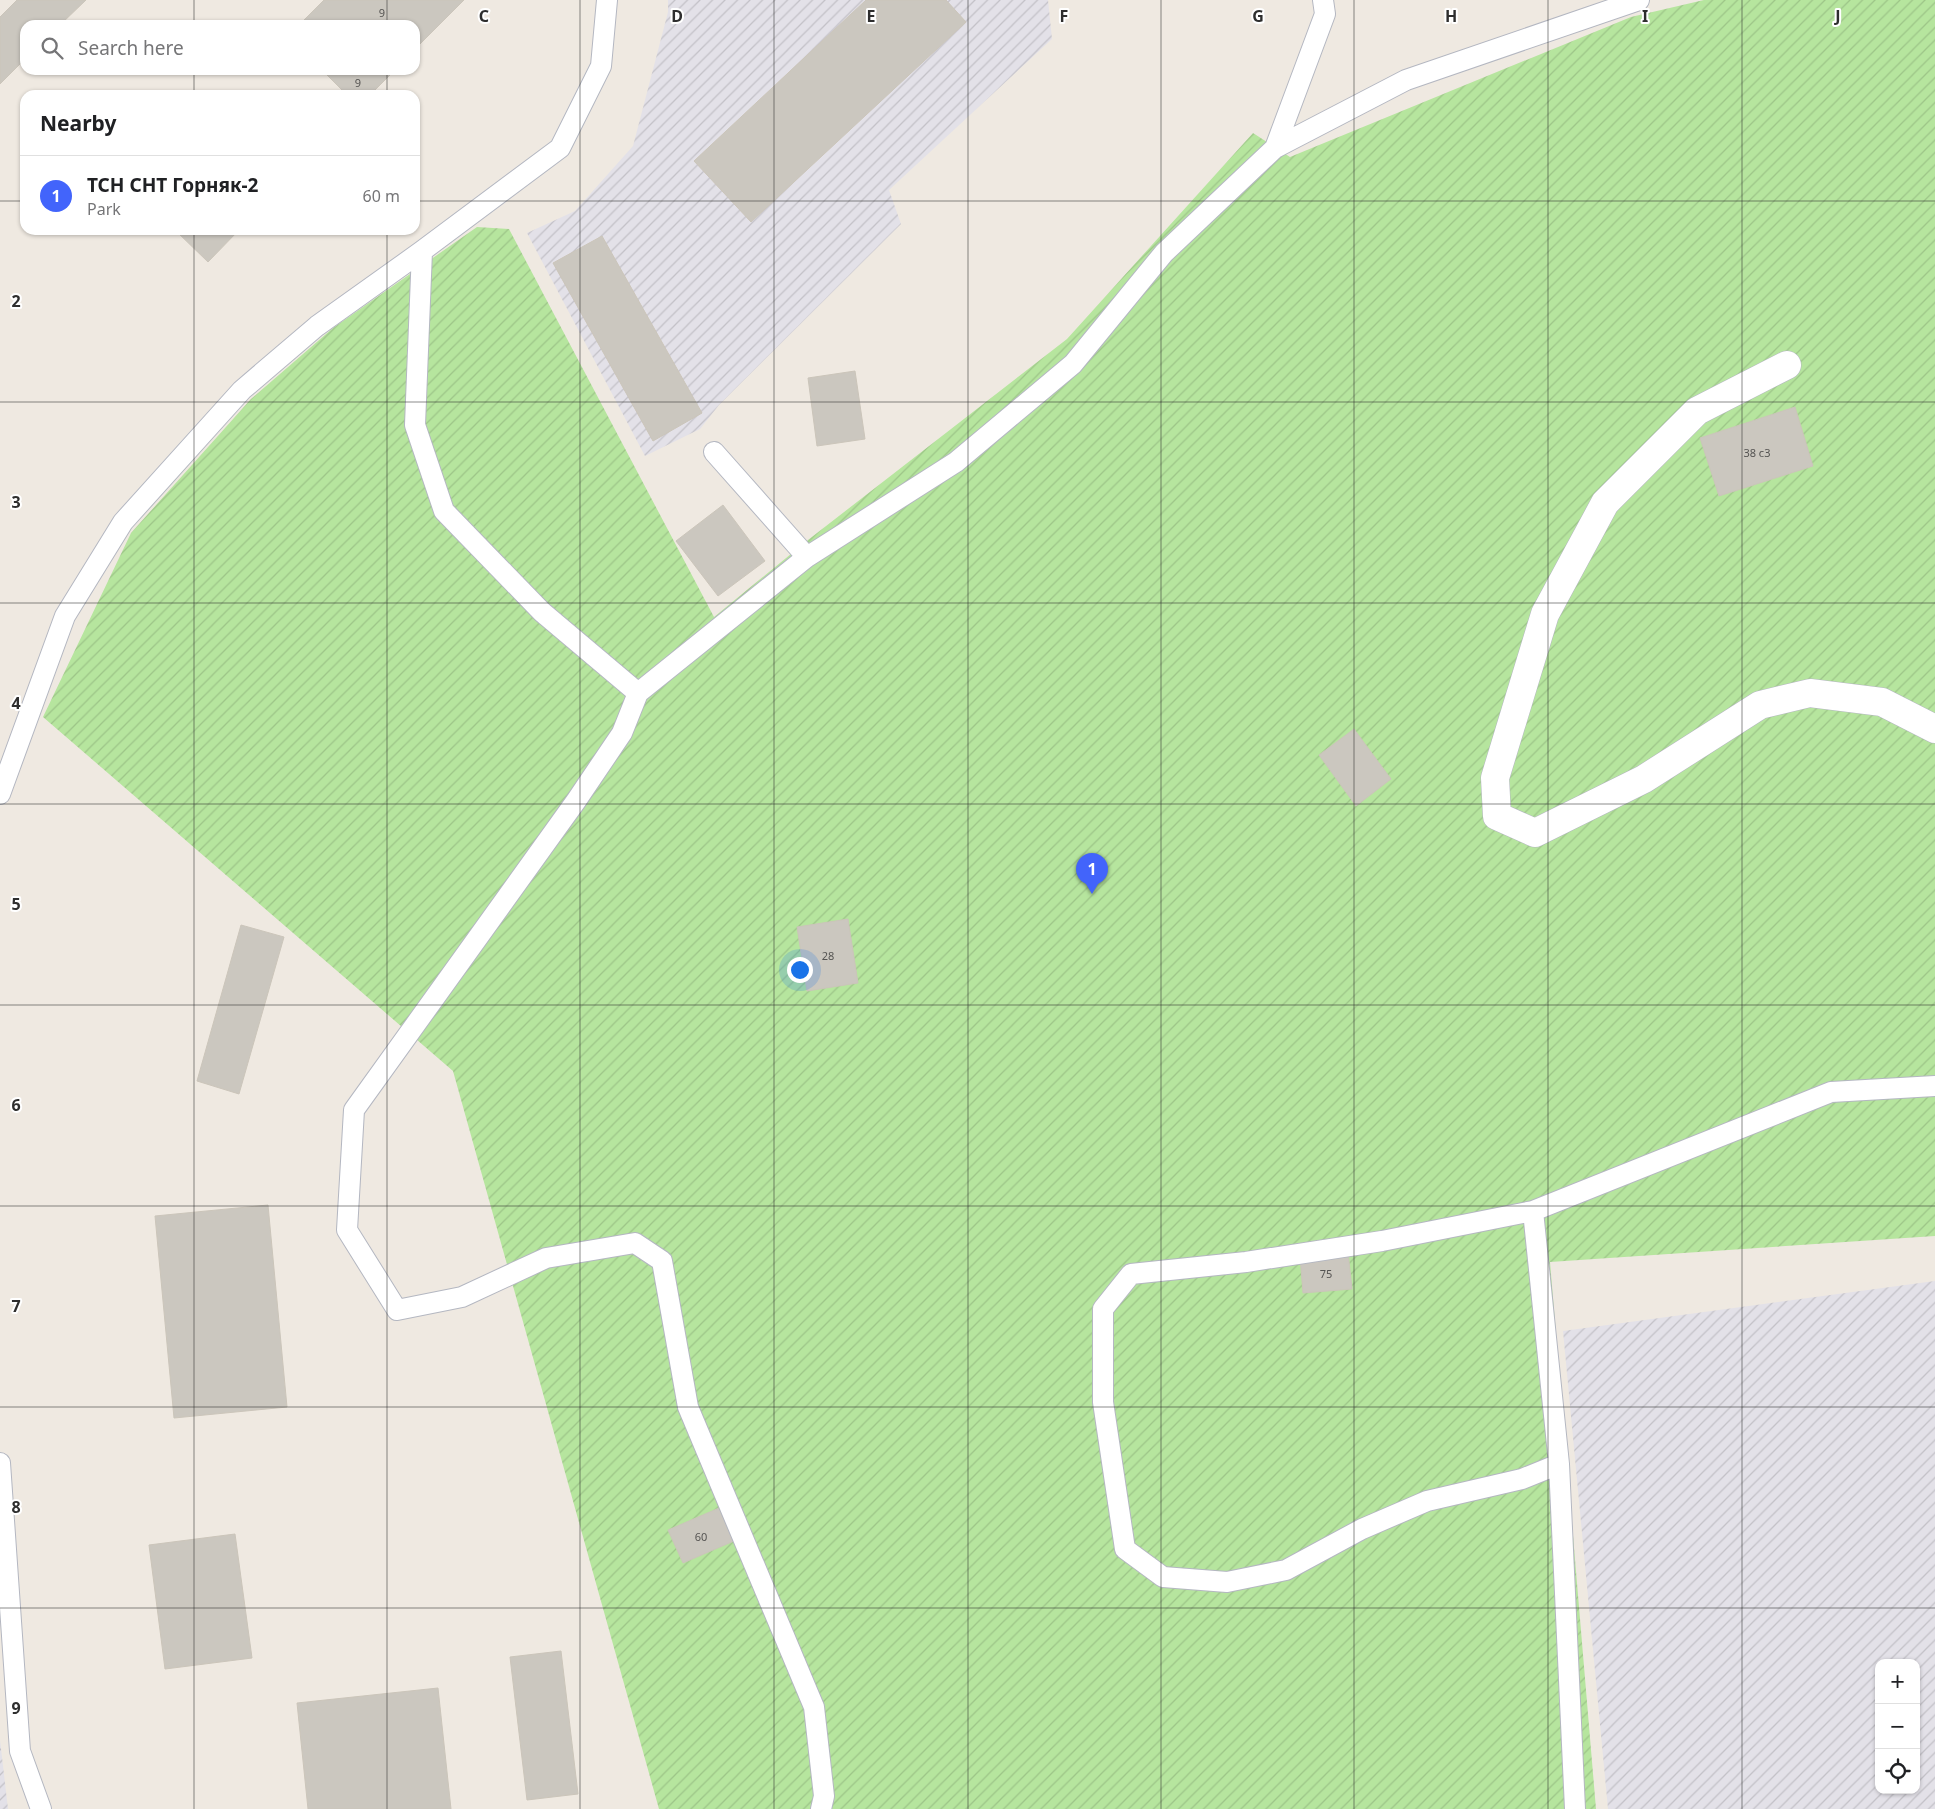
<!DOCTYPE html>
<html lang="en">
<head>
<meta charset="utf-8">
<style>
  :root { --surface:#fff; --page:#f2f2f2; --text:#202124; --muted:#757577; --line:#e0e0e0; --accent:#4264fb }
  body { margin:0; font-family:"Noto Sans",sans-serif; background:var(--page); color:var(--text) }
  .controls { position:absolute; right:15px; bottom:15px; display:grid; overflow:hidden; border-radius:10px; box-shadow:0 1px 4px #0004 }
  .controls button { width:45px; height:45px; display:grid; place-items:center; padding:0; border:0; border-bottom:1px solid var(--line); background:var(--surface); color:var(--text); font:25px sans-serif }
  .you { position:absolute; left:799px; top:969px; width:18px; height:18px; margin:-12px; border:4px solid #fff; border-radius:50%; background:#1a73e8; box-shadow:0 0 0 8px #1a73e833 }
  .badge { display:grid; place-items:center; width:32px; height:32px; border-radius:50%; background:var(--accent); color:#fff; font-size:16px; font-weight:700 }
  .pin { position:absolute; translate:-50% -41px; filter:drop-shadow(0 1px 2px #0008) }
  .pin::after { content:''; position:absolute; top:26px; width:18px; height:15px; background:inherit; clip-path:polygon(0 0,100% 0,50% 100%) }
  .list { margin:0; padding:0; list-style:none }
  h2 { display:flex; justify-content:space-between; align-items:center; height:65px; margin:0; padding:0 20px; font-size:21px }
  h2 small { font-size:16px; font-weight:400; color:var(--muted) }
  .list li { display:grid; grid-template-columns:32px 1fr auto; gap:15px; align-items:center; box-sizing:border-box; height:80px; padding:0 20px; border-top:1px solid var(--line) }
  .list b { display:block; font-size:19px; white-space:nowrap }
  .list p { margin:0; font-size:16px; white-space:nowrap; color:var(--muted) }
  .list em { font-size:16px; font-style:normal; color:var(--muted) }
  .icon { flex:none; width:28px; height:28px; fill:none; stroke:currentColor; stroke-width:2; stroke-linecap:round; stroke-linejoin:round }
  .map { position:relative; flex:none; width:1935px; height:1809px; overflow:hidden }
  .search { position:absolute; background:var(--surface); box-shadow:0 1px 4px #0004; left:20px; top:20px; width:400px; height:55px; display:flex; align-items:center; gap:12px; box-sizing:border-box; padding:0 18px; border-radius:15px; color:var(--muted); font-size:19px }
  .panel { position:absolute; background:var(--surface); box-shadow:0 1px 4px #0004; left:20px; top:90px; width:400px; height:145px; border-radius:15px }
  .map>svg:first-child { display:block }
  .industrial { fill:url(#industrial-furrows); fill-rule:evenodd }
  .garden { fill:url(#garden-furrows) }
  .building { fill:#cbc7bf; stroke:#cbc5ba }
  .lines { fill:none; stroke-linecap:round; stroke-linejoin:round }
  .lane-casing { stroke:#b4b7c1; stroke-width:22 }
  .street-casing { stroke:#b4b7c1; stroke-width:29 }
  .lane { stroke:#fff; stroke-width:20 }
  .street { stroke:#fff; stroke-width:28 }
  .grid { fill:none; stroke:#2e2e2e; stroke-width:1; stroke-opacity:0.55 }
  .labels { text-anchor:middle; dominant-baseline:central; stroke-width:4; stroke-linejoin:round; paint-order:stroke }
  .number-label { font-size:11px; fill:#555452 }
  .grid-label { font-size:16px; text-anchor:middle; font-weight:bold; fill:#2e2e2e; stroke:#fff; stroke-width:4; stroke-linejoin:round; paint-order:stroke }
</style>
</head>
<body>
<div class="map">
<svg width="1935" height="1809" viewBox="0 0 1935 1809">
  <defs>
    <pattern id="industrial-furrows" width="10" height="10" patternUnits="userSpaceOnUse" patternTransform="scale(1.25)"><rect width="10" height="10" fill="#e3e1e8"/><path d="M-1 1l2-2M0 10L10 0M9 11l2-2" fill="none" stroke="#c3c1c7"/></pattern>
    <pattern id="garden-furrows" width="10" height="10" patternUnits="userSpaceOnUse" patternTransform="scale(1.25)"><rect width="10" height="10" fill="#b6e59e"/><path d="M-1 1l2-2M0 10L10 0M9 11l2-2" fill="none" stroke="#9dc588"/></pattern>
  </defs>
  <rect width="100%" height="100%" fill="#efe9e1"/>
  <path class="industrial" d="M668,0H1048L1052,39L889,190L901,224L719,405L700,429L645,456L527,233L575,211L633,146L668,12Z
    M1935,1281V1809H1608L1563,1331ZM1879,1663H1916V1790H1879Z
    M0,1740L8,1809H0Z"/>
  <path class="garden" d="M1704,0H1935V1236L1550,1262L1596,1809H659L453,1071L43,717L131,533L251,399L333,328L477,227L509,229L714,617L808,540L1067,339L1253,133L1290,157L1631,17Z"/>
  <path class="building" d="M17,0H86L60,25H25V59L0,84V17Z
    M324,0H464L415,49V25H299Z
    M866,0H946L966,22L751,222L694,161Z
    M322,70H395L370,95H347Z
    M175,230H239L208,262Z
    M602,236L702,413L653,441L553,263Z
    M855,371L865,439L817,446L808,378Z
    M1795,407L1813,466L1719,496L1700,438Z
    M723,505L765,561L718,596L676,541Z
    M1354,729L1391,779L1356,806L1319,755Z
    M848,919L858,983L807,991L797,927Z
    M241,925L284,937L239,1094L197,1081Z
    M268,1205L287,1407L174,1418L155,1216Z
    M1348,1252L1352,1289L1303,1293L1300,1256Z
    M719,1508L734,1541L683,1563L668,1530Z
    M235,1534L252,1658L165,1669L149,1545Z
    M561,1651L578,1794L527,1800L510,1657Z
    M438,1688L451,1809H308L297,1703Z"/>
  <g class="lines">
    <g class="lane-casing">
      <path id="lane" d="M1275,148L1406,80L1639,0
        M422,251L415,425L444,511L542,612L638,693
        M714,452L807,557
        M0,794L65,616L123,522L242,390L317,326L422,251L560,148L601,66L607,0
        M1533,1211L1559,1464
        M0,1463L20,1751L41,1809
        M821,1809L824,1796L814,1707L688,1407L662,1261L635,1243L546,1258L462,1297L397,1310L347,1230L354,1110L576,801L622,733L638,693L807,557L956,462L1073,364L1164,253L1275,148L1325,14L1323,0
        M1575,1809L1559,1464L1522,1479L1427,1501L1362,1529L1286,1570L1227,1582L1163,1577L1125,1549L1103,1402V1309L1131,1274L1246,1262L1382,1241L1533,1211L1831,1092L1935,1086"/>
    </g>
    <g class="street-casing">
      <path id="street" d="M1787,365L1697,411L1605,503L1545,614L1495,778L1497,816L1535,833L1644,779L1760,705L1810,693L1882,702L1935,729"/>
    </g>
    <use href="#lane" class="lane"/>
    <use href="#street" class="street"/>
  </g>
  <path class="grid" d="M194,0V25M387,0V25M580,0V1809M774,0V1809M968,0V1809M1161,0V1809M1354,0V1809M1548,0V1809M1742,0V1809M194,70V95M387,70V95M0,201H25M415,201H1935M194,230V1809M387,230V1809M0,402H1935M0,603H1935M0,804H1935M0,1005H1935M0,1206H1935M0,1407H1935M0,1608H1935"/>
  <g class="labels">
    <g class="number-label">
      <text x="382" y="12">9</text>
      <text x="358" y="82">9</text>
      <text x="1757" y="452">38 с3</text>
      <text x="828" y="955">28</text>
      <text x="1326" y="1273">75</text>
      <text x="701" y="1536">60</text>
    </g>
  </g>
  <g class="grid-label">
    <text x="484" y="22">C</text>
    <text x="677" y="22">D</text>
    <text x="871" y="22">E</text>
    <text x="1064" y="22">F</text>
    <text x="1258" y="22">G</text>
    <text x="1451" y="22">H</text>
    <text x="1645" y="22">I</text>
    <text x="1838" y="22">J</text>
    <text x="16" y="307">2</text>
    <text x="16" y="508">3</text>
    <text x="16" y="709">4</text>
    <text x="16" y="910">5</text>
    <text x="16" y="1111">6</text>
    <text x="16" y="1312">7</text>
    <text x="16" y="1513">8</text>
    <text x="16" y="1714">9</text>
  </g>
</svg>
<div class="controls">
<button>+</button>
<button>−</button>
<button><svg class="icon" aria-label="locate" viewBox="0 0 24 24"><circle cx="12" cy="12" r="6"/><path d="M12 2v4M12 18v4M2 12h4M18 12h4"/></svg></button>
</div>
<div class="you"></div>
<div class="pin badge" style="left:1092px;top:894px">1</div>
<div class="search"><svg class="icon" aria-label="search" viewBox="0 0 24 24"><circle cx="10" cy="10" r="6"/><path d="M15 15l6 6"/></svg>Search here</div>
<section class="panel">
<h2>Nearby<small></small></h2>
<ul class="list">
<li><span class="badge">1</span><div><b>ТСН СНТ Горняк-2</b><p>Park</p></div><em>60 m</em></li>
</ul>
</section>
</div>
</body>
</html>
